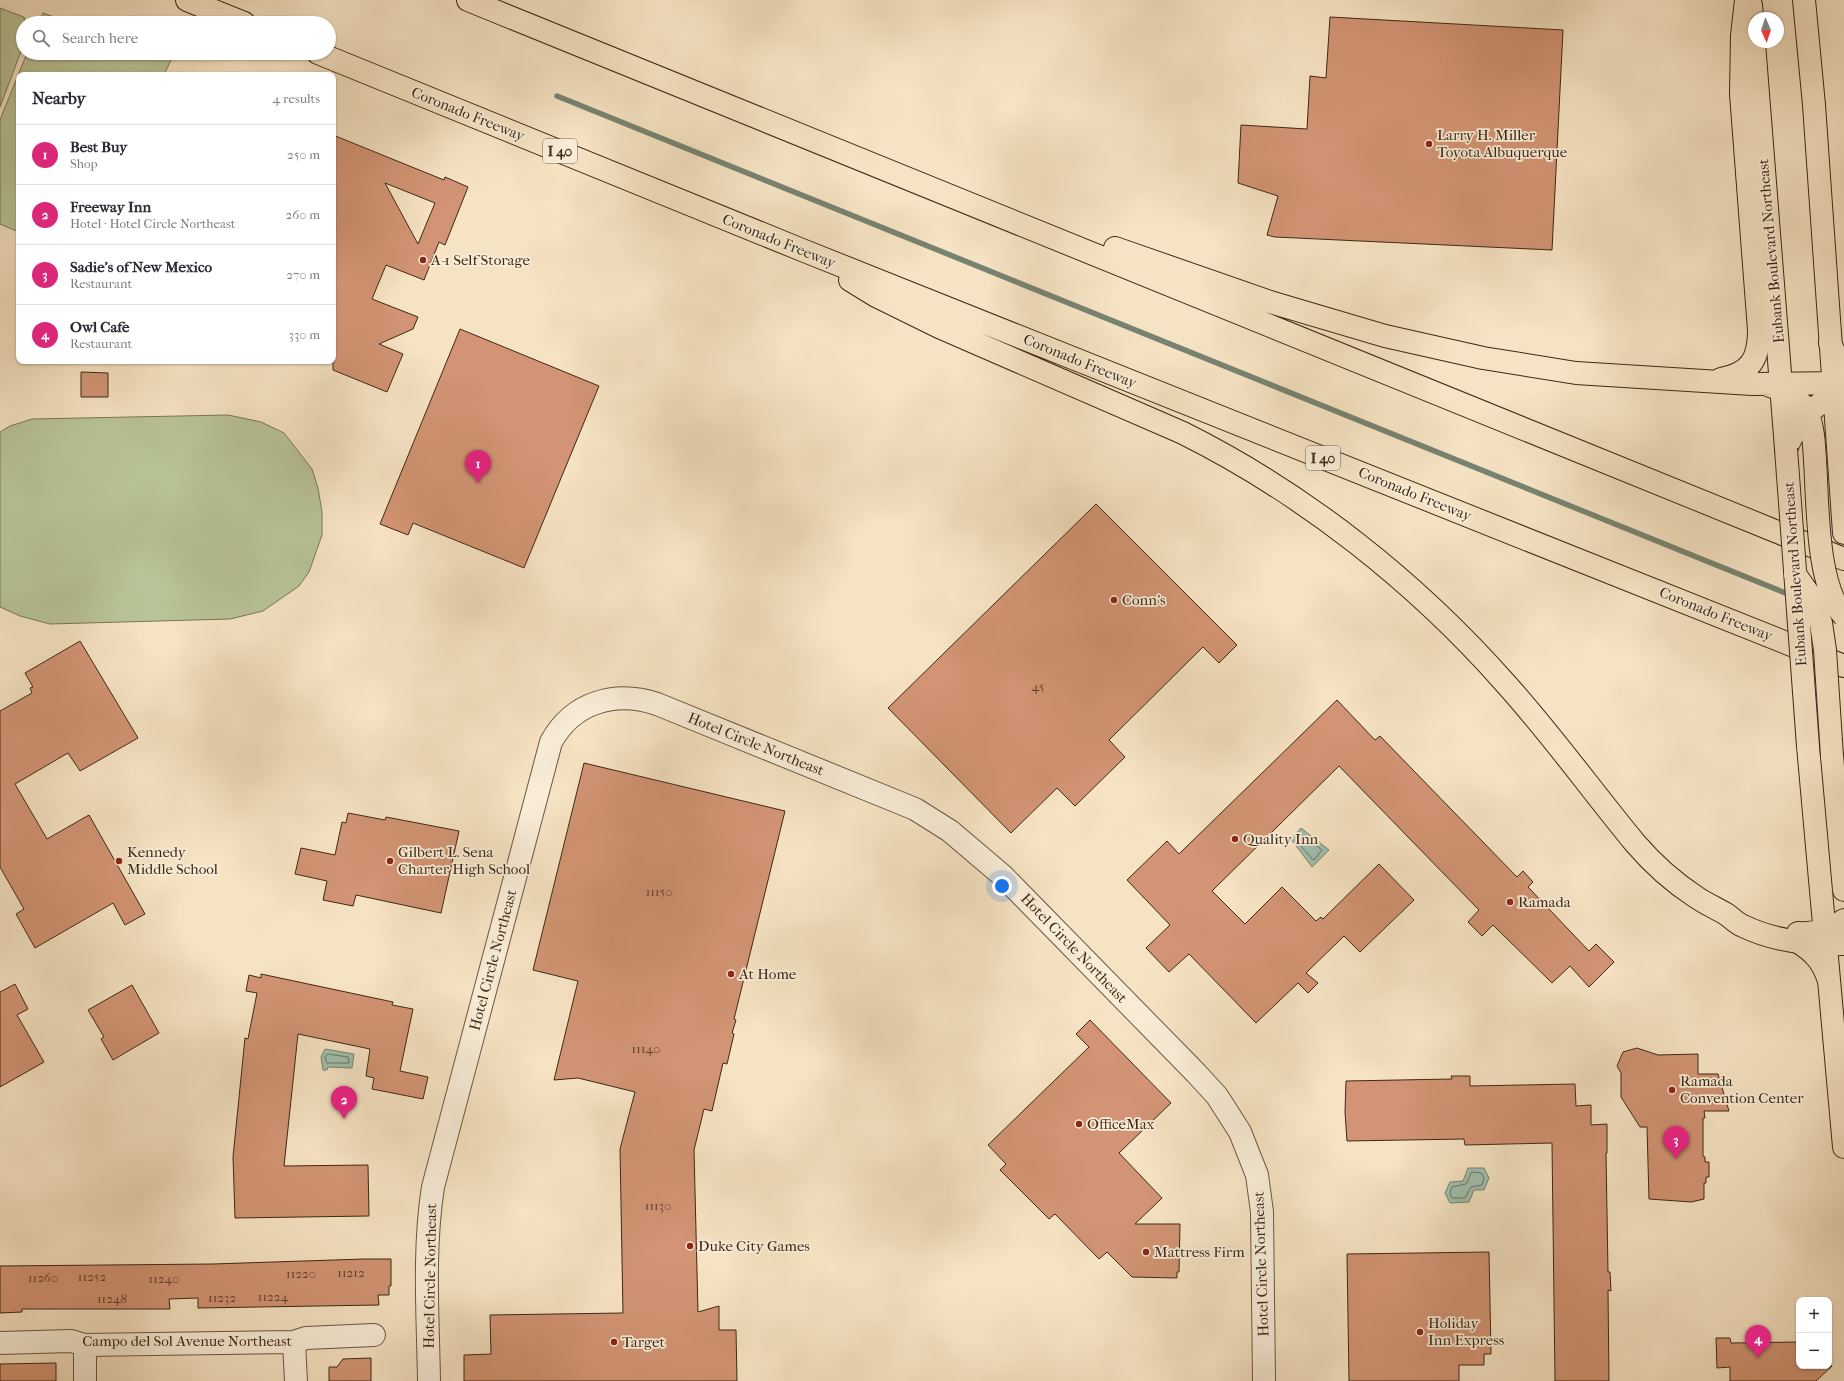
<!DOCTYPE html>
<html lang="en">
<head>
<meta charset="utf-8">
<style>
  :root { --surface:#fff; --page:#f2f2f3; --text:#2b2b33; --muted:#7c7c81; --line:#e1e1e2; --accent:#db2777 }
  body { margin:0; font-family:"IM FELL French Canon",serif; background:var(--page); color:var(--text) }
  .controls { position:absolute; right:12px; bottom:12px; display:grid; overflow:hidden; border-radius:8px; box-shadow:0 1px 3px #0004 }
  .controls button { width:36px; height:36px; display:grid; place-items:center; padding:0; border:0; border-bottom:1px solid var(--line); background:var(--surface); color:var(--text); font:20px sans-serif }
  .compass { position:absolute; left:1748px; top:12px; width:36px; height:36px; border-radius:50%; background:var(--surface); box-shadow:0 1px 3px #0004; rotate:177deg }
  .you { position:absolute; left:1002px; top:886px; width:14px; height:14px; margin:-10px; border:3px solid #fff; border-radius:50%; background:#1a73e8; box-shadow:0 0 0 6px #1a73e833 }
  .badge { display:grid; place-items:center; width:26px; height:26px; border-radius:50%; background:var(--accent); color:#fff; font-size:13px; font-weight:700 }
  .pin { position:absolute; translate:-50% -33px; filter:drop-shadow(0 1px 2px #0008) }
  .pin::after { content:''; position:absolute; top:21px; width:14px; height:12px; background:inherit; clip-path:polygon(0 0,100% 0,50% 100%) }
  .list { margin:0; padding:0; list-style:none }
  h2 { display:flex; justify-content:space-between; align-items:center; height:52px; margin:0; padding:0 16px; font-size:17px }
  h2 small { font-size:13px; font-weight:400; color:var(--muted) }
  .list li { display:grid; grid-template-columns:26px 1fr auto; gap:12px; align-items:center; box-sizing:border-box; height:60px; padding:0 16px; border-top:1px solid var(--line) }
  .list b { display:block; font-size:15px; white-space:nowrap }
  .list p { margin:0; font-size:13px; white-space:nowrap; color:var(--muted) }
  .list em { font-size:13px; font-style:normal; color:var(--muted) }
  .icon { flex:none; width:22px; height:22px; fill:none; stroke:currentColor; stroke-width:2; stroke-linecap:round; stroke-linejoin:round }
  .map { position:relative; flex:none; width:1844px; height:1381px; overflow:hidden }
  .search { position:absolute; background:var(--surface); box-shadow:0 1px 3px #0004; left:16px; top:16px; width:320px; height:44px; display:flex; align-items:center; gap:10px; box-sizing:border-box; padding:0 14px; border-radius:22px; color:var(--muted); font-size:15px }
  .panel { position:absolute; background:var(--surface); box-shadow:0 1px 3px #0004; left:16px; top:72px; width:320px; height:292px; border-radius:8px }
  .map>svg:first-child { display:block }
  .green { fill:#b8c497; stroke:#7a7656 }
  .water { fill:#9ebfae; stroke:#778371 }
  .lines { fill:none; stroke-linecap:round; stroke-linejoin:round }
  .shore { stroke:#6e7462; stroke-width:1 }
  .stream { stroke:#778371; stroke-width:5.5 }
  .building { fill:#d29474; stroke:#3d2816; fill-rule:evenodd }
  .minor-casing { stroke:#6b5741; stroke-width:24 }
  .major-casing { stroke:#3d2816; stroke-width:24 }
  .highway-casing { stroke:#3d2816; stroke-width:24 }
  .minor { stroke:#f9edd8; stroke-width:22 }
  .major { stroke:#f6e3c3; stroke-width:22 }
  .highway { stroke:#f6e3c3; stroke-width:22 }
  .major-bridge-casing { stroke:#3d2816; stroke-width:24; stroke-linecap:butt }
  .highway-bridge-casing { stroke:#3d2816; stroke-width:24; stroke-linecap:butt }
  .major-bridge { stroke:#f6e3c3; stroke-width:22 }
  .highway-bridge { stroke:#f6e3c3; stroke-width:22 }
  .poi-dot { fill:#8f2418; stroke:#f9edd8; stroke-width:1.5 }
  .labels { text-anchor:middle; dominant-baseline:central; stroke-width:3.5; stroke-linejoin:round; paint-order:stroke }
  .number-label { font-size:13px; fill:#62432e }
  .shield { fill:#f9edd8; stroke:#756350; stroke-width:1 }
  .shield-label { font-size:14px; font-weight:bold; fill:#3d2816 }
  .street-label { font-size:15px; fill:#3d2816; stroke:#f9edd8 }
  .poi-label { font-size:15px; fill:#3d2816; stroke:#f9edd8; text-anchor:start }
</style>
</head>
<body>
<div class="map">
<svg width="1844" height="1381" viewBox="0 0 1844 1381">
  <rect width="100%" height="100%" fill="#f6e3c3"/>
  <filter id="stains"><feTurbulence type="fractalNoise" baseFrequency=".005" numOctaves="4"/><feColorMatrix values="0 0 0 0 .2 0 0 0 0 .09 0 0 0 0 .02 0 0 0 .5 -.17"/></filter>
  <radialGradient id="worn" r=".72"><stop offset=".6" stop-color="#630" stop-opacity="0"/><stop offset="1" stop-color="#630" stop-opacity=".3"/></radialGradient>
  <path class="green" d="M0,8L24,17L25,23H23V46L0,107Z
    M43,13L71,23H39Z
    M27,53H152L171,60L164,75H19V232L0,224V120Z
    M228,415L261,422L284,433L312,469L318,488L322,512V535L309,572L299,586L263,611L230,619L50,624L20,616L0,607V432L10,426L32,419Z"/>
  <path class="water" d="M1301,828L1329,850L1312,867L1291,839Z
    M325,1049L354,1054L352,1068L328,1067L327,1070H323L321,1057Z
    M1468,1168H1484L1489,1178L1484,1190H1474L1469,1202L1450,1203L1445,1193L1450,1182L1463,1181Z"/>
  <g class="lines">
    <path class="shore" d="M1300,835H1303L1322,850L1314,860L1312,859L1297,841Z
      M328,1054L348,1057L349,1063H327L325,1058Z
      M1472,1172L1481,1173L1484,1178L1482,1185L1471,1187L1465,1198H1452L1450,1193L1452,1187L1466,1184Z"/>
    <path class="stream" d="M557,96L1793,596"/>
  </g>
  <path class="building" d="M1330,17L1563,30L1552,250L1275,237L1267,235L1278,196L1238,183L1241,125L1307,129L1310,76L1326,78Z
    M333,135L444,180L445,177L468,187L445,245L439,242L424,280L386,265L372,299L418,317L413,329L379,344L403,354L387,392L333,370ZM385,183L435,203L418,244Z
    M460,329L599,386L524,568L413,523L408,535L380,524Z
    M81,372L108,373V397H81Z
    M1096,504L1237,645L1219,663L1203,647L1109,740L1125,757L1075,806L1057,788L1011,833L888,708Z
    M80,641L138,738L80,771L68,753L15,784L47,839L89,815L145,914L125,925L113,903L35,948L16,914L24,909L0,867V711L32,693L30,688L33,687L25,673Z
    M1337,700L1375,740L1380,736L1517,877L1523,871L1533,882L1528,887L1589,951L1596,944L1614,962L1589,987L1570,966L1552,983L1493,925L1482,936L1468,922L1479,910L1339,766L1212,891L1245,924L1282,887L1316,921L1321,917L1323,919L1379,864L1414,900L1360,952L1344,936L1306,973L1318,983L1308,993L1298,983L1256,1023L1189,954L1169,972L1146,948L1170,925L1127,880L1167,841L1179,854Z
    M584,763L785,811L734,1019L736,1020L732,1033L734,1034L727,1064L723,1063L712,1111L704,1109L694,1150L698,1312L719,1306V1330H736L737,1381H464V1355L491,1354L490,1315L623,1313L620,1149L635,1092L578,1078L554,1080L578,981L533,970Z
    M348,813L385,820L386,817L459,831L441,913L356,895L353,906L323,900L327,881L295,874L301,848L335,855L342,822L346,823Z
    M261,974L393,1002L392,1005L413,1009L400,1071L428,1077L423,1099L372,1089L374,1078L366,1076L370,1049L298,1034L284,1166L368,1165L369,1216L235,1218L233,1157L245,1038L248,1039L257,993L246,991L249,975L261,978Z
    M15,984L28,1009L17,1015L44,1062L0,1087V992Z
    M132,985L159,1033L113,1060L101,1039L104,1037L88,1010Z
    M1090,1020L1171,1103L1119,1153L1162,1198L1135,1224H1180L1179,1272H1177V1278L1132,1277L1107,1252L1099,1259L1055,1214L1049,1219L1000,1170L1006,1164L988,1145L1089,1047L1076,1034Z
    M1637,1048L1658,1055L1698,1054V1074H1718L1729,1111H1704L1705,1118H1703V1156L1705,1157V1162H1709V1177H1706V1183H1704V1199L1691,1202L1649,1199L1647,1127H1640L1621,1097V1073L1617,1066L1623,1052Z
    M1451,1076H1470V1086L1575,1084L1576,1106L1591,1105V1125L1607,1124V1153H1606L1608,1272H1610L1611,1291L1608,1290L1609,1381H1555L1552,1143L1465,1145L1464,1139L1347,1141L1345,1112L1346,1081L1452,1079Z
    M1489,1252L1491,1354H1484V1365H1459V1381H1349L1347,1254Z
    M364,1259H391V1286H389V1295H378L379,1305L198,1308V1298L169,1299L170,1309H22V1312L0,1313V1266L213,1264Z
    M1716,1338H1730L1731,1343L1799,1342V1366H1832L1816,1381H1730V1367L1717,1368Z
    M371,1358V1381H329V1367H337L343,1359Z
    M56,1363V1381H0V1364Z"/>
  <g class="lines">
    <g class="minor-casing">
      <path id="minor" d="M294,1342L296,1381
        M0,1343L71,1341L85,1345L294,1342L306,1338L374,1335
        M85,1345V1381
        M429,1381C428,1317 423,1250 433,1187L551,742C573,702 615,690 657,704L915,809L950,831L1003,876L1196,1073L1217,1096L1240,1132L1257,1175L1262,1212L1264,1381"/>
    </g>
    <g class="major-casing">
      <path id="major" d="M1804,0L1814,105L1844,533
        M1751,5L1786,449
        M1808,746L1844,1147"/>
    </g>
    <g class="highway-casing">
      <path id="highway" d="M187,0L244,23
        M468,0L1844,559
        M318,53L802,250L1844,666
        M1115,248L1270,302L1385,336L1483,358L1576,373L1752,384L1844,383
        M850,280L876,296L939,327L1183,433C1305,494 1416,582 1506,684C1552,735 1592,791 1635,843C1653,864 1673,882 1696,897C1706,904 1716,908 1726,914C1732,918 1736,923 1743,926C1774,941 1810,945 1844,944
        M1830,343L1837,358L1844,366
        M1721,379C1751,373 1759,359 1759,330L1741,94L1742,36L1746,0
        M1770,386C1812,396 1813,425 1815,461
        M1786,449C1798,422 1813,400 1844,395
        M1832,756L1844,890
        M1798,933C1815,934 1831,930 1844,920
        M1798,942C1814,952 1822,961 1828,978"/>
    </g>
    <use href="#minor" class="minor"/>
    <use href="#major" class="major"/>
    <use href="#highway" class="highway"/>
    <g class="major-bridge-casing">
      <path id="major-bridge" d="M1786,449L1808,746"/>
    </g>
    <g class="highway-bridge-casing">
      <path id="highway-bridge" d="M1815,461C1818,503 1816,585 1844,616
        M1795,574L1811,597L1821,623L1825,650L1832,756"/>
    </g>
    <use href="#major-bridge" class="major-bridge"/>
    <use href="#highway-bridge" class="highway-bridge"/>
  </g>
  <g class="poi-dot">
    <circle cx="1429" cy="144" r="4"/>
    <circle cx="423" cy="260" r="4"/>
    <circle cx="1114" cy="600" r="4"/>
    <circle cx="1235" cy="839" r="4"/>
    <circle cx="119" cy="861" r="4"/>
    <circle cx="390" cy="861" r="4"/>
    <circle cx="1510" cy="902" r="4"/>
    <circle cx="731" cy="974" r="4"/>
    <circle cx="1672" cy="1090" r="4"/>
    <circle cx="1079" cy="1124" r="4"/>
    <circle cx="690" cy="1246" r="4"/>
    <circle cx="1146" cy="1252" r="4"/>
    <circle cx="1420" cy="1332" r="4"/>
    <circle cx="614" cy="1342" r="4"/>
  </g>
  <g class="labels">
    <g class="number-label">
      <text x="1038" y="686">45</text>
      <text x="659" y="891">11150</text>
      <text x="646" y="1048">11140</text>
      <text x="658" y="1205">11130</text>
      <text x="351" y="1272">11212</text>
      <text x="301" y="1273">11220</text>
      <text x="92" y="1276">11252</text>
      <text x="43" y="1277">11260</text>
      <text x="164" y="1278">11240</text>
      <text x="273" y="1296">11224</text>
      <text x="222" y="1297">11232</text>
      <text x="112" y="1298">11248</text>
    </g>
    <g class="shield">
      <rect x="543" y="139" width="34" height="24" rx="3"/>
      <rect x="1306" y="446" width="34" height="24" rx="3"/>
    </g>
    <g class="shield-label">
      <text x="560" y="151">I 40</text>
      <text x="1323" y="458">I 40</text>
    </g>
    <g class="street-label">
      <text transform="translate(468 114) rotate(22)">Coronado Freeway</text>
      <text transform="translate(779 241) rotate(22)">Coronado Freeway</text>
      <text transform="translate(1771 251) rotate(-95)">Eubank Boulevard Northeast</text>
      <text transform="translate(1080 361) rotate(22)">Coronado Freeway</text>
      <text transform="translate(1415 494) rotate(22)">Coronado Freeway</text>
      <text transform="translate(1795 574) rotate(-94)">Eubank Boulevard Northeast</text>
      <text transform="translate(1716 614) rotate(22)">Coronado Freeway</text>
      <text transform="translate(756 744) rotate(22)">Hotel Circle Northeast</text>
      <text transform="translate(1074 948) rotate(46)">Hotel Circle Northeast</text>
      <text transform="translate(493 960) rotate(-75)">Hotel Circle Northeast</text>
      <text transform="translate(1261 1264) rotate(-92)">Hotel Circle Northeast</text>
      <text transform="translate(430 1276) rotate(-89)">Hotel Circle Northeast</text>
      <text x="187" y="1341">Campo del Sol Avenue Northeast</text>
    </g>
    <g class="poi-label">
      <text x="1437" y="135">Larry H. Miller<tspan x="1437" dy="17">Toyota Albuquerque</tspan></text>
      <text x="431" y="260">A-1 Self Storage</text>
      <text x="1122" y="600">Conn's</text>
      <text x="1243" y="839">Quality Inn</text>
      <text x="127" y="852">Kennedy<tspan x="127" dy="17">Middle School</tspan></text>
      <text x="398" y="852">Gilbert L. Sena<tspan x="398" dy="17">Charter High School</tspan></text>
      <text x="1518" y="902">Ramada</text>
      <text x="739" y="974">At Home</text>
      <text x="1680" y="1081">Ramada<tspan x="1680" dy="17">Convention Center</tspan></text>
      <text x="1087" y="1124">OfficeMax</text>
      <text x="698" y="1246">Duke City Games</text>
      <text x="1154" y="1252">Mattress Firm</text>
      <text x="1428" y="1323">Holiday<tspan x="1428" dy="17">Inn Express</tspan></text>
      <text x="622" y="1342">Target</text>
    </g>
  </g>
  <rect width="100%" height="100%" filter="url(#stains)"/>
  <rect width="100%" height="100%" fill="url(#worn)"/>
</svg>
<div class="controls">
<button>+</button>
<button>−</button>
</div>
<svg class="compass" viewBox="-18 -18 36 36"><path d="M0-13l5 13h-10z" fill="#e53935"/><path d="M0 13l5-13h-10z" fill="#7c7c81"/></svg>
<div class="you"></div>
<div class="pin badge" style="left:478px;top:483px">1</div>
<div class="pin badge" style="left:344px;top:1119px">2</div>
<div class="pin badge" style="left:1676px;top:1159px">3</div>
<div class="pin badge" style="left:1758px;top:1358px">4</div>
<div class="search"><svg class="icon" aria-label="search" viewBox="0 0 24 24"><circle cx="10" cy="10" r="6"/><path d="M15 15l6 6"/></svg>Search here</div>
<section class="panel">
<h2>Nearby<small>4 results</small></h2>
<ul class="list">
<li><span class="badge">1</span><div><b>Best Buy</b><p>Shop</p></div><em>250 m</em></li>
<li><span class="badge">2</span><div><b>Freeway Inn</b><p>Hotel · Hotel Circle Northeast</p></div><em>260 m</em></li>
<li><span class="badge">3</span><div><b>Sadie's of New Mexico</b><p>Restaurant</p></div><em>270 m</em></li>
<li><span class="badge">4</span><div><b>Owl Cafe</b><p>Restaurant</p></div><em>330 m</em></li>
</ul>
</section>
</div>
</body>
</html>
